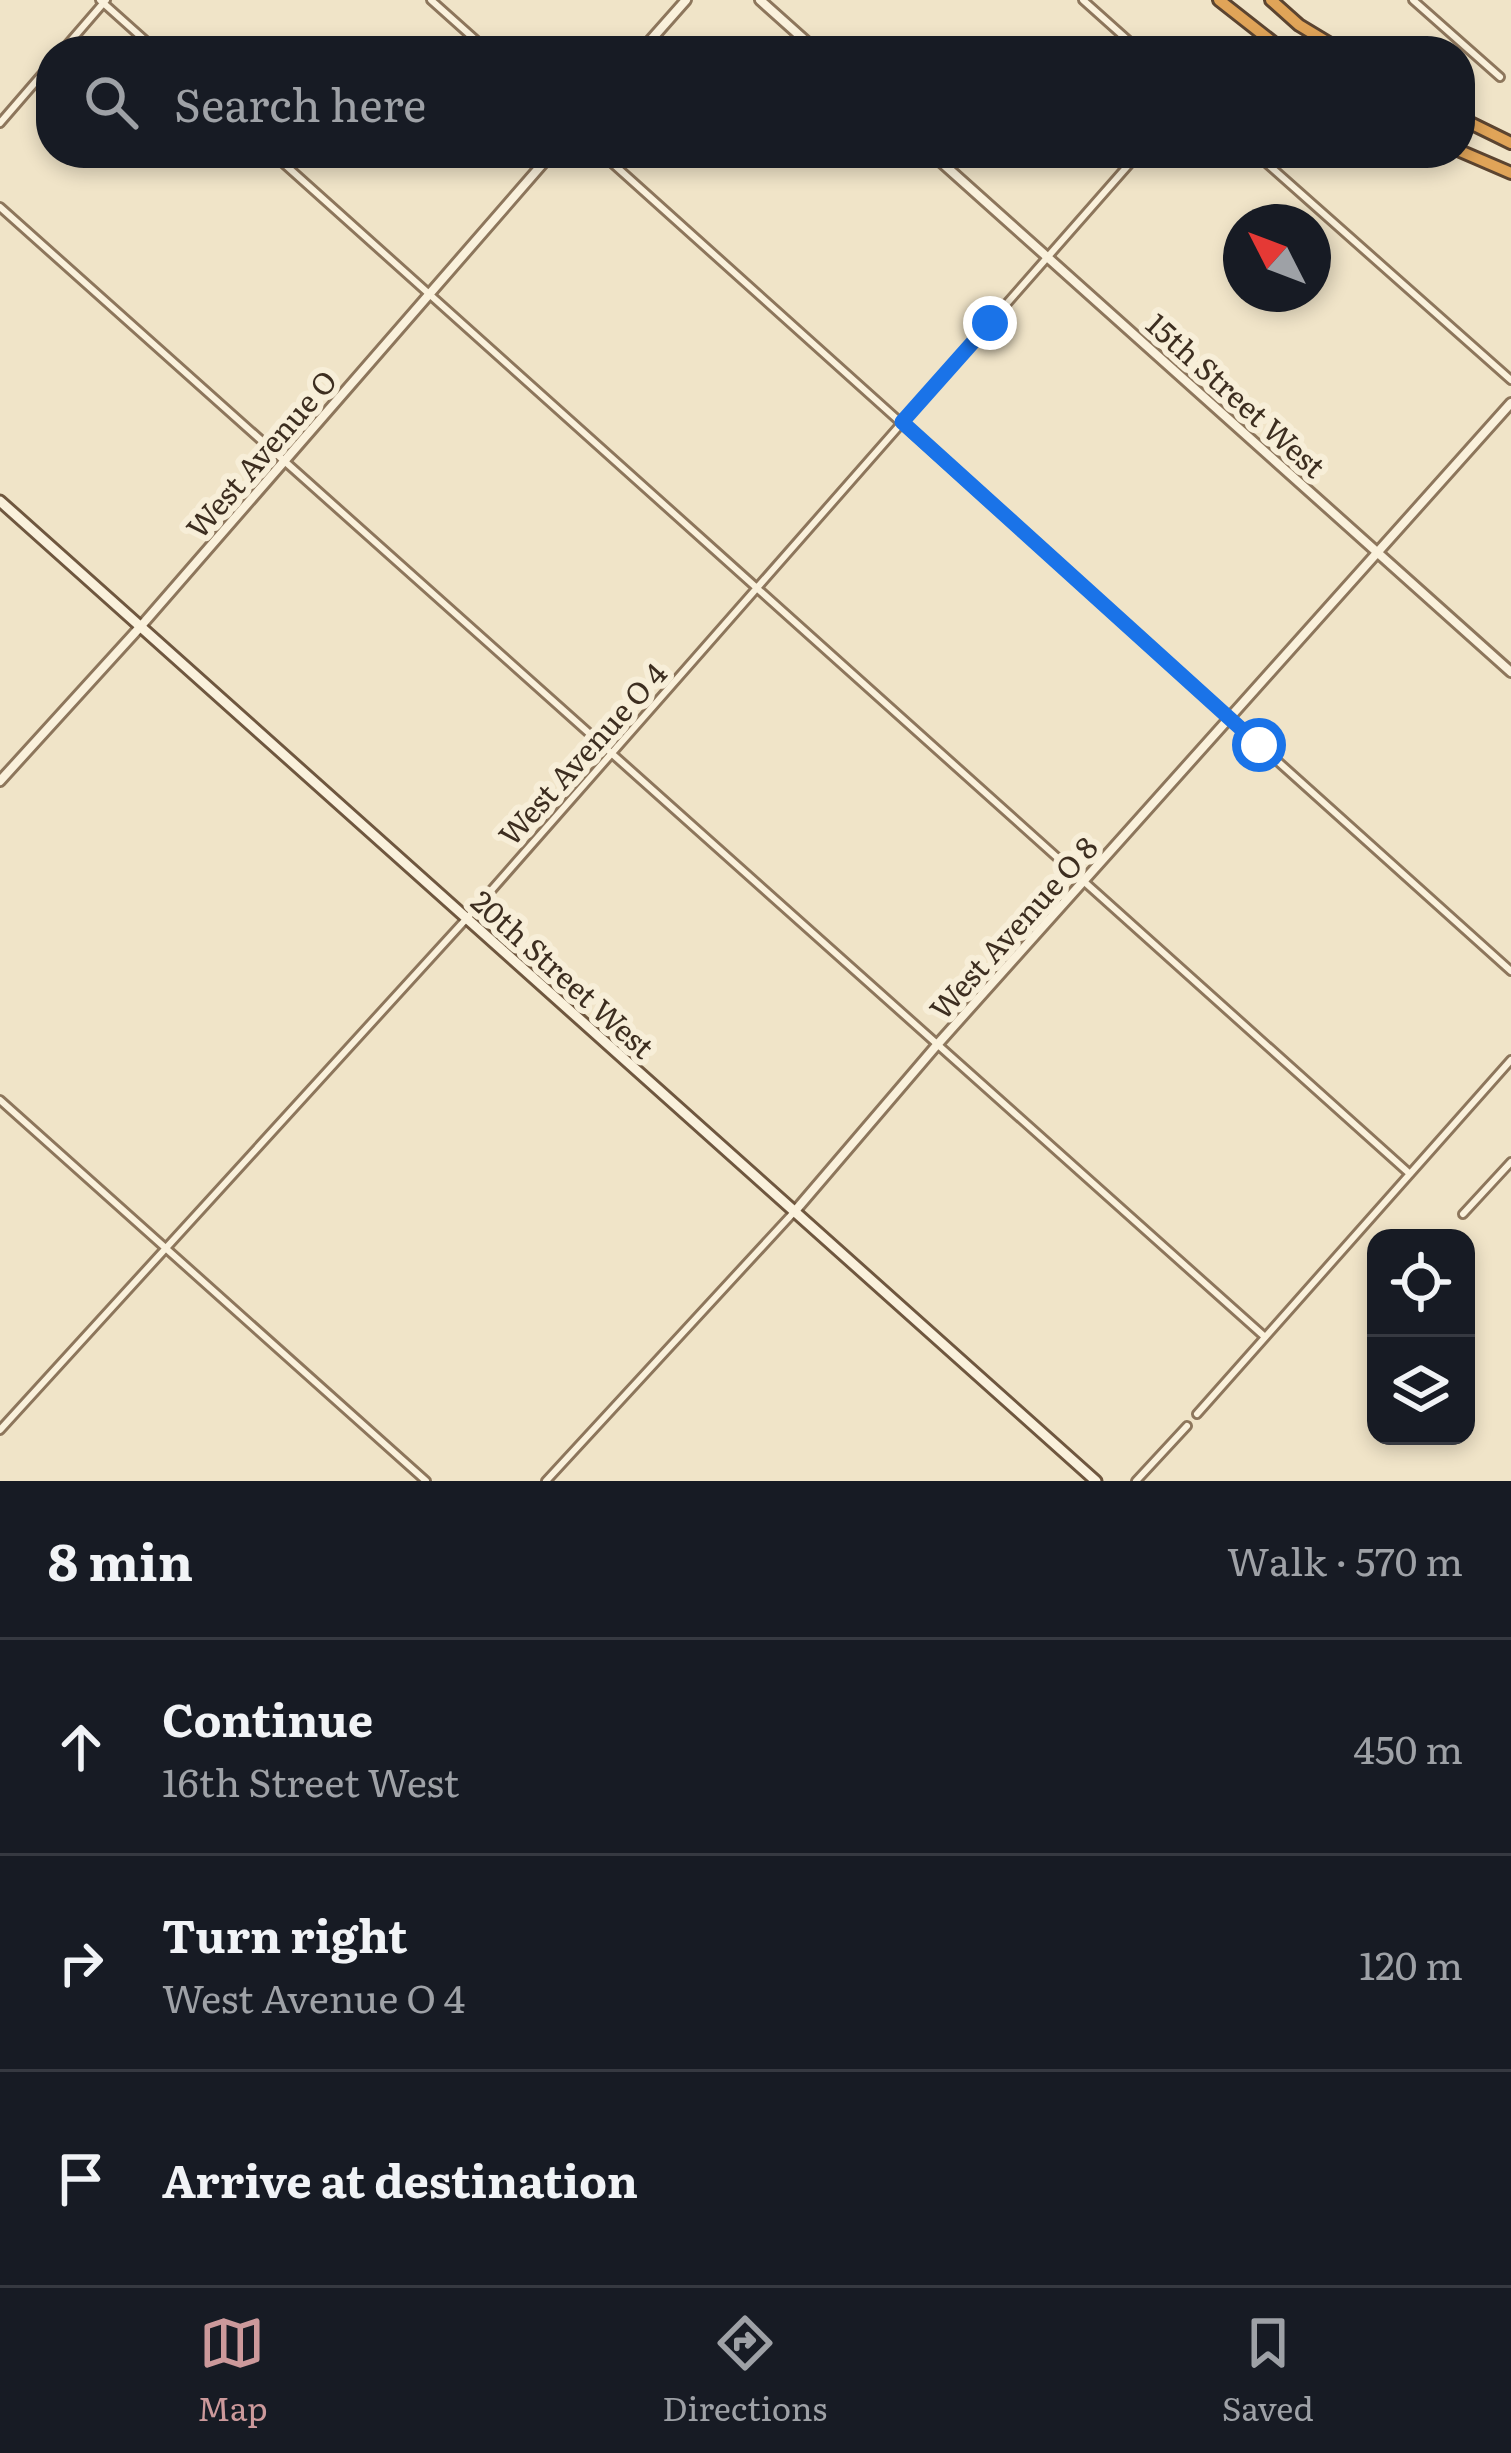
<!DOCTYPE html>
<html lang="en">
<head>
<meta charset="utf-8">
<style>
  :root { --surface:#171b24; --page:#20242c; --text:#f1f3f6; --muted:#9ea1a6; --line:#363941; --accent:#cc999b }
  body { margin:0; font-family:Literata,serif; background:var(--page); color:var(--text) }
  .controls { position:absolute; right:36px; bottom:36px; display:grid; overflow:hidden; border-radius:24px; box-shadow:0 6px 18px #0003 }
  .controls button { width:108px; height:108px; display:grid; place-items:center; padding:0; border:0; border-bottom:3px solid var(--line); background:var(--surface); color:var(--text); font:60px sans-serif }
  .compass { position:absolute; left:1223px; top:204px; width:108px; height:108px; border-radius:50%; background:var(--surface); box-shadow:0 6px 18px #0003; rotate:312deg }
  .stop { position:absolute; width:36px; height:36px; margin:-27px; border:9px solid #1a73e8; border-radius:50%; background:#fff }
  .stop.end { background:#1a73e8; border-color:#fff; box-shadow:0 3px 12px #0008 }
  .list { margin:0; padding:0; list-style:none }
  h2 { display:flex; justify-content:space-between; align-items:center; height:156px; margin:0; padding:0 48px; font-size:51px }
  h2 small { font-size:39px; font-weight:400; color:var(--muted) }
  .list li { display:grid; grid-template-columns:78px 1fr auto; gap:36px; align-items:center; box-sizing:border-box; height:216px; padding:0 48px; border-top:3px solid var(--line) }
  .list b { display:block; font-size:45px; white-space:nowrap }
  .list p { margin:0; font-size:39px; white-space:nowrap; color:var(--muted) }
  .list em { font-size:39px; font-style:normal; color:var(--muted) }
  .icon { flex:none; width:66px; height:66px; fill:none; stroke:currentColor; stroke-width:2; stroke-linecap:round; stroke-linejoin:round }
  .map { position:relative; flex:none; width:1511px; height:1481px; overflow:hidden }
  .search { position:absolute; background:var(--surface); box-shadow:0 6px 18px #0003; left:36px; right:36px; top:36px; height:132px; display:flex; align-items:center; gap:30px; box-sizing:border-box; padding:0 42px; border-radius:48px; color:var(--muted); font-size:45px }
  .sheet { height:804px; background:var(--surface) }
  nav { display:flex; justify-content:space-around; align-items:center; box-sizing:border-box; height:168px; border-top:3px solid var(--line); background:var(--surface); font-size:33px; color:var(--muted) }
  nav a { display:grid; justify-items:center; gap:6px }
  nav .on { color:var(--accent) }
  .map>svg:first-child { display:block }
  .lines { fill:none; stroke-linecap:round; stroke-linejoin:round }
  .minor-casing { stroke:#8d765c; stroke-width:12 }
  .tertiary-casing { stroke:#8d765c; stroke-width:14 }
  .secondary-casing { stroke:#6f573f; stroke-width:15 }
  .motorway-casing { stroke:#5b4430; stroke-width:16 }
  .minor { stroke:#faf1dc; stroke-width:6 }
  .tertiary { stroke:#faf1dc; stroke-width:8 }
  .secondary { stroke:#faf1dc; stroke-width:9 }
  .motorway { stroke:#e0a458; stroke-width:10 }
  .route { stroke:#1a73e8; stroke-width:15 }
  .labels { text-anchor:middle; dominant-baseline:central; stroke-width:12; stroke-linejoin:round; paint-order:stroke }
  .street-label { font-size:30px; fill:#3d2e20; stroke:#f7eed8 }
</style>
</head>
<body>
<div class="map">
<svg width="1511" height="1481" viewBox="0 0 1511 1481">
  <rect width="100%" height="100%" fill="#f0e4c8"/>
  <g class="lines">
    <g class="minor-casing">
      <path id="minor" d="M100,0L157,51
        M431,0L488,51
        M1083,0L1140,51
        M1413,0L1500,77
        M62,51L106,0
        M1228,51V50
        M0,123L51,64
        M272,153L1410,1174
        M601,153L1511,971
        M1255,153L1511,380
        M0,207L1265,1337
        M0,1100L426,1481
        M1463,1214L1511,1162
        M1197,1414L1511,1060
        M0,1430L467,918L1139,153
        M546,1481L795,1211
        M1136,1481L1187,1426"/>
    </g>
    <g class="tertiary-casing">
      <path id="tertiary" d="M760,0L817,51
        M641,51L686,0
        M931,153L1511,672
        M0,781L141,626L552,153
        M795,1211L936,1046L1511,403"/>
    </g>
    <g class="secondary-casing">
      <path id="secondary" d="M0,501L1096,1481"/>
    </g>
    <g class="motorway-casing">
      <path id="motorway" d="M1219,0L1284,51
        M1271,0L1299,25L1342,51
        M1460,118L1511,143
        M1460,151L1511,173"/>
    </g>
    <use href="#minor" class="minor"/>
    <use href="#tertiary" class="tertiary"/>
    <use href="#secondary" class="secondary"/>
    <use href="#motorway" class="motorway"/>
  </g>
  <g class="lines">
    <path class="route" d="M990,323L902,422L1259,745"/>
  </g>
  <g class="labels">
    <g class="street-label">
      <text transform="translate(1237 394) rotate(42)">15th Street West</text>
      <text transform="translate(260 453) rotate(-49)">West Avenue O</text>
      <text transform="translate(581 753) rotate(-48)">West Avenue O 4</text>
      <text transform="translate(1012 927) rotate(-48)">West Avenue O 8</text>
      <text transform="translate(564 973) rotate(42)">20th Street West</text>
    </g>
  </g>
</svg>
<div class="controls">
<button><svg class="icon" aria-label="locate" viewBox="0 0 24 24"><circle cx="12" cy="12" r="6"/><path d="M12 2v4M12 18v4M2 12h4M18 12h4"/></svg></button>
<button><svg class="icon" aria-label="layers" viewBox="0 0 24 24"><path d="M12 4l9 5-9 5-9-5zM3 14l9 5 9-5"/></svg></button>
</div>
<svg class="compass" viewBox="-18 -18 36 36"><path d="M0-13l5 13h-10z" fill="#e53935"/><path d="M0 13l5-13h-10z" fill="#9ea1a6"/></svg>
<div class="stop" style="left:1259px;top:745px"></div>
<div class="stop end" style="left:990px;top:323px"></div>
<div class="search"><svg class="icon" aria-label="search" viewBox="0 0 24 24"><circle cx="10" cy="10" r="6"/><path d="M15 15l6 6"/></svg>Search here</div>
</div>
<section class="sheet">
<h2>8 min<small>Walk · 570 m</small></h2>
<ul class="list">
<li><svg class="icon" aria-label="ahead" viewBox="0 0 24 24"><path d="M12 20V5M6 11l6-6 6 6"/></svg><div><b>Continue</b><p>16th Street West</p></div><em>450 m</em></li>
<li><svg class="icon" aria-label="right" viewBox="0 0 24 24"><path d="M7 20v-9h11M14 6l5 5-5 5"/></svg><div><b>Turn right</b><p>West Avenue O 4</p></div><em>120 m</em></li>
<li><svg class="icon" aria-label="arrive" viewBox="0 0 24 24"><path d="M6 21V4h12l-3 4 3 4H6"/></svg><div><b>Arrive at destination</b></div></li>
</ul>
</section>
<nav>
<a class="on"><svg class="icon" aria-label="map" viewBox="0 0 24 24"><path d="M3 6l6-2 6 2 6-2v14l-6 2-6-2-6 2zM9 4v14M15 6v14"/></svg>Map</a>
<a><svg class="icon" aria-label="directions" viewBox="0 0 24 24"><path d="M12 3l9 9-9 9-9-9zM9 14v-3h6M13 9l2 2-2 2"/></svg>Directions</a>
<a><svg class="icon" aria-label="saved" viewBox="0 0 24 24"><path d="M7 4h10v16l-5-4-5 4z"/></svg>Saved</a>
</nav>
</body>
</html>
